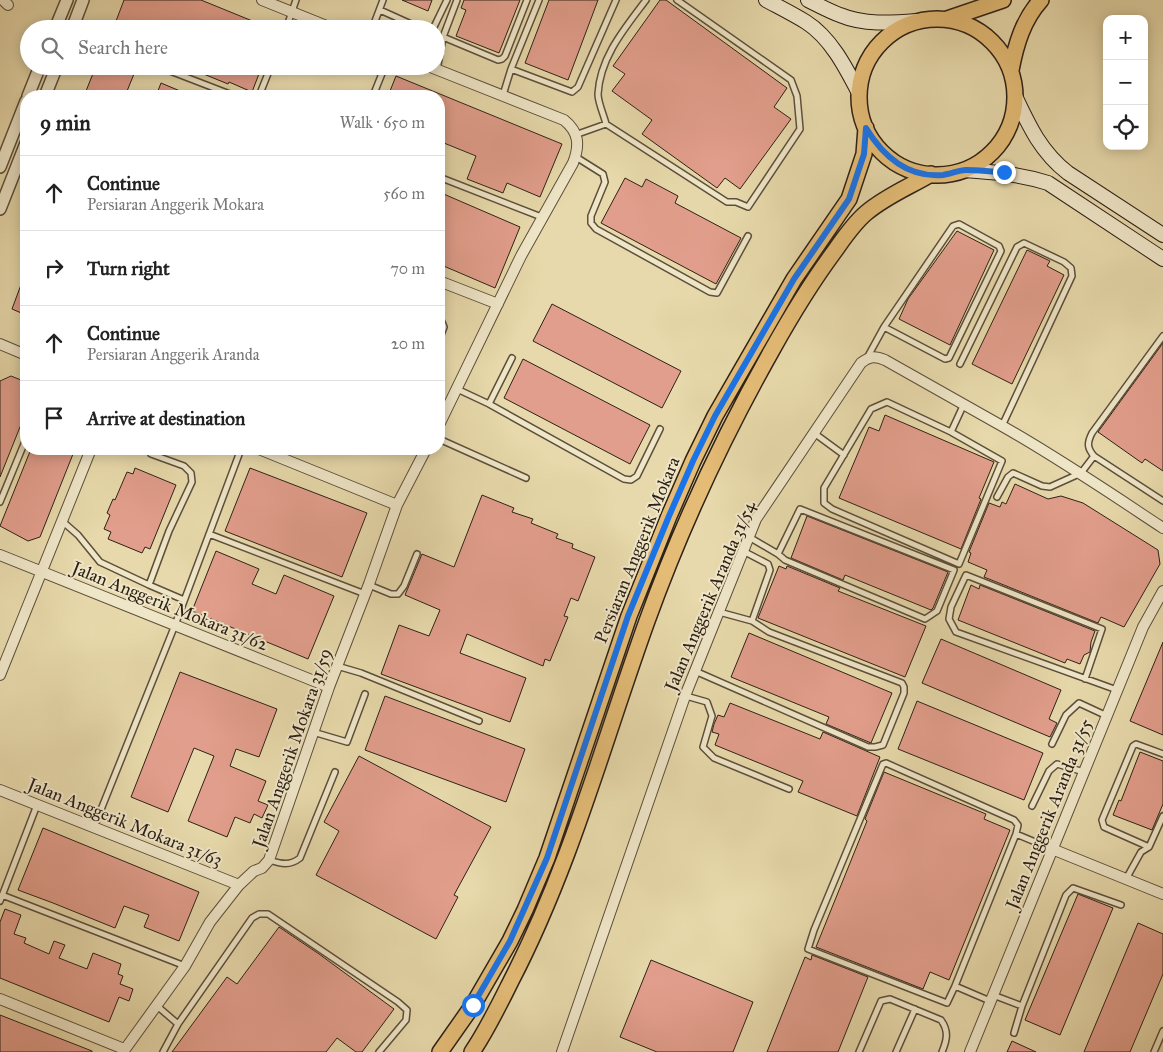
<!DOCTYPE html>
<html lang="en">
<head>
<meta charset="utf-8">
<style>
  :root { --surface:#fff; --page:#f6f6f6; --text:#222; --muted:#767676; --line:#e0e0e0 }
  body { margin:0; font-family:"IM FELL Great Primer",serif; background:var(--page); color:var(--text) }
  .controls { position:absolute; right:15px; top:15px; display:grid; overflow:hidden; border-radius:10px; box-shadow:0 2px 12px #0003 }
  .controls button { width:45px; height:45px; display:grid; place-items:center; padding:0; border:0; border-bottom:1px solid var(--line); background:var(--surface); color:var(--text); font:25px sans-serif }
  .stop { position:absolute; width:15px; height:15px; margin:-11px; border:4px solid #1a73e8; border-radius:50%; background:#fff }
  .stop.end { background:#1a73e8; border-color:#fff; box-shadow:0 1px 5px #0008 }
  .list { margin:0; padding:0; list-style:none }
  h2 { display:flex; justify-content:space-between; align-items:center; height:65px; margin:0; padding:0 20px; font-size:21px }
  h2 small { font-size:16px; font-weight:400; color:var(--muted) }
  .list li { display:grid; grid-template-columns:32px 1fr auto; gap:15px; align-items:center; box-sizing:border-box; height:75px; padding:0 20px; border-top:1px solid var(--line) }
  .list b { display:block; font-size:19px; white-space:nowrap }
  .list p { margin:0; font-size:16px; white-space:nowrap; color:var(--muted) }
  .list em { font-size:16px; font-style:normal; color:var(--muted) }
  .icon { flex:none; width:28px; height:28px; fill:none; stroke:currentColor; stroke-width:2; stroke-linecap:round; stroke-linejoin:round }
  .map { position:relative; flex:none; width:1163px; height:1052px; overflow:hidden }
  .search { position:absolute; background:var(--surface); box-shadow:0 2px 12px #0003; left:20px; top:20px; width:425px; height:55px; display:flex; align-items:center; gap:12px; box-sizing:border-box; padding:0 18px; border-radius:28px; color:var(--muted); font-size:19px }
  .panel { position:absolute; background:var(--surface); box-shadow:0 2px 12px #0003; left:20px; top:90px; width:425px; height:365px; border-radius:20px }
  .map>svg:first-child { display:block }
  .building { fill:#e29e8c; stroke:#2e2116 }
  .lines { fill:none; stroke-linecap:round; stroke-linejoin:round }
  .service-casing { stroke:#5c4f3b; stroke-width:8 }
  .minor-casing { stroke:#5c4f3b; stroke-width:12 }
  .tertiary-casing { stroke:#5c4f3b; stroke-width:14 }
  .secondary-casing { stroke:#2e2116; stroke-width:16 }
  .primary-casing { stroke:#2e2116; stroke-width:18 }
  .service { stroke:#efe6c8; stroke-width:5 }
  .minor { stroke:#efe6c8; stroke-width:10 }
  .tertiary { stroke:#efe6c8; stroke-width:11 }
  .secondary { stroke:#efe6c8; stroke-width:14 }
  .primary { stroke:#e4bc76; stroke-width:15 }
  .route { stroke:#1a73e8; stroke-width:6 }
  .labels { text-anchor:middle; dominant-baseline:central; stroke-width:4; stroke-linejoin:round; paint-order:stroke }
  .street-label { font-size:18px; fill:#2e2116; stroke:#efe6c8 }
</style>
</head>
<body>
<div class="map">
<svg width="1163" height="1052" viewBox="0 0 1163 1052">
  <rect width="100%" height="100%" fill="#e7d9ab"/>
  <filter id="stains"><feTurbulence type="fractalNoise" baseFrequency=".004" numOctaves="4"/><feColorMatrix values="0 0 0 0 .2 0 0 0 0 .09 0 0 0 0 .02 0 0 0 .5 -.17"/></filter>
  <radialGradient id="worn" r=".72"><stop offset=".6" stop-color="#630" stop-opacity="0"/><stop offset="1" stop-color="#630" stop-opacity=".3"/></radialGradient>
  <path class="building" d="M124,0H201L272,29H155L136,21L133,29H113Z
    M402,0H432L428,11Z
    M464,0H520L499,53L456,36L466,10L461,8Z
    M549,0H598L568,80L525,63Z
    M660,0H666L787,88L774,107L791,119L740,189L725,178L717,188L642,134L652,120L612,91L625,74L613,66Z
    M96,66H128L136,69L125,96H84Z
    M184,66H262L252,92L229,82L228,84Z
    M396,76L562,144L540,197L507,183L503,193L467,179L476,156L439,141V96H388Z
    M161,83L192,96H156Z
    M625,178L642,187L646,179L678,196L675,203L741,238L716,284L601,223Z
    M439,192L520,227L495,288L439,264Z
    M957,231L994,250L950,345L899,319L908,299Z
    M1027,250L1050,261L1047,266L1064,275L1012,384L972,364Z
    M25,274H26V315L12,309Z
    M552,304L681,371L662,408L533,341Z
    M1163,343V471L1145,459L1142,463L1098,432Z
    M523,359L650,425L630,464L504,398Z
    M11,376L26,382V412L0,477V381Z
    M885,415L994,462L979,498L981,499L961,549L839,498L869,427L879,431Z
    M31,449H75L40,537L28,541L0,526Z
    M135,468L176,485L150,549L145,547L142,553L108,539L111,532L104,529L110,515L107,513L113,499L115,500L127,472L133,474Z
    M250,468L367,513L342,577L225,531Z
    M1015,484L1048,499L1061,496L1083,503L1158,550L1160,564L1124,627L1101,617L1098,623L984,577L987,570L968,562L971,553L969,552L989,503L1000,507L1002,502L1006,504Z
    M482,495L514,508L512,512L533,519L531,523L558,534L556,538L573,544L572,548L595,557L578,601L571,598L564,616L568,617L550,661L545,659L543,666L467,634L460,653L526,678L510,722L381,674L399,625L429,636L440,610L405,595L422,554L454,567Z
    M807,516L948,572L933,608L931,610L845,575L843,580L791,558Z
    M216,551L259,569L252,584L276,594L284,575L334,596L308,659L192,611Z
    M779,566L786,569L787,566L840,588L838,591L926,626L905,677L758,618Z
    M971,585L979,589L980,585L1095,631L1091,642L1090,652L1084,655L1080,664L1067,659L1065,663L958,620Z
    M749,633L892,693L871,743L826,724L829,717L731,677Z
    M941,639L1061,690L1049,719L1057,723L1050,737L922,683Z
    M1163,642V735L1130,721Z
    M180,672L277,709L259,757L236,749L230,766L266,781L258,801L268,805L262,818L254,814L250,823L235,817L227,837L188,821L214,756L194,748L168,812L131,797Z
    M385,696L525,749L506,802L365,750Z
    M917,701L1043,753L1024,800L898,749Z
    M730,703L820,739L823,732L880,757L857,816L798,792L803,781L715,745L719,734L712,732L714,724L718,715L724,717Z
    M1140,752L1163,761V804L1152,830L1113,815L1119,800L1121,801Z
    M359,756L491,827L454,895L458,897L436,939L316,875L339,831L324,822Z
    M884,772L986,814L984,819L1010,830L949,980L930,972L923,989L816,947L867,821L865,819Z
    M43,828L199,892L179,941L144,927L149,915L124,906L115,928L53,903L18,890Z
    M1078,894L1113,908L1060,1035L1025,1020Z
    M5,909L21,915L14,934L26,938L24,943L49,954L54,941L65,945L59,958L87,969L93,953L121,964L118,974L123,976L120,984L133,989L129,1001L119,997L109,1022L0,978V922Z
    M1138,923L1163,934V974L1130,1052H1084Z
    M279,927L319,954L394,1009L362,1052H356L337,1038L326,1052H172L227,977L237,984Z
    M812,955L868,977L838,1052H767L805,957L811,960Z
    M651,960L753,1002L733,1052H657L620,1037Z
    M0,1015L92,1051V1052H0Z
    M1012,1041L1036,1052H1007Z"/>
  <g class="lines">
    <g class="service-casing">
      <path id="service" d="M380,10L422,29
        M286,29L296,0
        M372,29L383,0
        M433,29L447,0
        M443,37L498,60L502,59L505,56L527,0
        M157,66L235,96
        M511,69L572,92L578,87L616,0
        M437,70L443,37L457,0
        M503,95L511,69L539,0
        M259,96L271,66
        M373,96L385,66
        M606,124C604,115 598,103 598,94C600,57 625,28 646,0
        M575,135L606,124L727,202H736L748,207L800,129L797,96L791,80L677,0
        M576,157L603,174L605,182L591,216V223L596,229L710,292L717,293L748,236
        M439,177L544,218
        M439,315L444,327L439,340
        M1163,336L1092,433C1087,443 1087,448 1094,456L1163,501
        M512,358L489,404L624,479L631,480L637,476L660,429
        M867,358L884,327L953,226L959,224L999,246L1001,251L949,358L945,359L884,327
        M960,364L1017,247L1024,243L1064,262L1071,268L1072,276L1002,426
        M457,389L489,404
        M951,432L1002,461L959,564L832,509L824,503V488L871,409L887,402L951,432L963,406
        M814,433L844,455
        M439,439L526,478
        M997,497L1008,477L1013,473L1042,486L1050,487L1081,473L1094,456
        M0,502L26,439
        M62,521L78,535L100,562L149,585L169,531L192,482L191,473L184,466L151,454
        M209,534L365,594
        M749,537L778,554L785,560L925,619L937,611L954,570L800,509L778,554
        M149,585L184,600
        M369,585L391,594H398L404,586L417,554
        M719,612L752,621L770,570L768,564L743,551
        M337,666L361,673L479,721
        M695,671L868,747H875L883,745L904,693V687L902,683L769,632L752,621
        M1085,679L1102,629L966,575L951,607L949,619L956,632L1117,690
        M686,696L707,702L712,716L703,747L714,758L789,789
        M313,732L347,742L365,694
        M1052,744L1066,715L1079,703L1107,716
        M1032,806L1049,771L1057,764L1084,772
        M94,827L175,625L241,449
        M1149,847L1104,827L1102,820L1133,746L1136,744L1163,754
        M269,860C281,864 290,866 300,858L335,772
        M1126,879L1141,852L1149,847L1163,816
        M2,895L185,966
        M0,901L37,805
        M955,986L947,1003L808,949L814,930L883,764L886,763L1014,820L1018,825L1016,834
        M993,995L1022,1006L1066,895L1073,888L1121,905
        M990,1001L955,986L1016,834L1052,849
        M157,1006L178,1024L163,1052
        M178,1024L252,918L259,914H268L398,1002L407,1010L406,1020L379,1052
        M1014,1033L1022,1006
        M859,1052L881,1001L890,999L941,1020C949,1031 947,1040 942,1052
        M896,1052L915,1009
        M1154,1052L1163,1031"/>
    </g>
    <g class="minor-casing">
      <path id="minor" d="M3,0L8,5
        M262,0L334,29
        M428,66L564,120C579,132 580,145 573,163L521,256L439,425
        M439,281L498,304
        M0,344L26,355
        M259,449L397,505
        M0,555L329,687
        M0,675L91,449
        M0,790L239,885
        M1052,849L1163,894
        M0,999L124,1049
        M123,1052L185,966L210,922L239,885L254,871L262,868L269,860L329,687L369,584L397,505L426,449
        M562,1052L685,696L756,519L861,363C870,356 875,356 885,360C924,382 963,404 1002,426C1057,457 1110,493 1163,528
        M970,1052L1143,627L1163,591"/>
    </g>
    <g class="tertiary-casing">
      <path id="tertiary" d="M55,29L67,0
        M72,29L83,0
        M28,96L40,66
        M45,96L57,66
        M0,167L26,101
        M0,209L26,143"/>
    </g>
    <g class="secondary-casing">
      <path id="secondary" d="M766,0C779,7 793,14 806,22C831,38 846,68 859,93
        M808,0C818,5 829,11 840,15C864,25 891,23 917,21
        M1015,96C1029,126 1041,152 1068,173L1163,235
        M964,170C993,172 1020,174 1048,183L1163,259"/>
    </g>
    <g class="primary-casing">
      <path id="primary" d="M947,19L1003,0
        M859 97a78 78 0 1 1 156 0a78 78 0 1 1-156 0Z
        M1011,70C1016,44 1023,20 1041,0
        M440,1052L473,1005L510,941L525,910L547,858L629,616L669,516L693,461L715,416L794,279L849,199L864,154L866,128
        M472,1052C487,1030 499,1005 511,981C571,865 603,743 647,621C681,527 723,437 772,350C791,316 811,283 834,252C844,238 853,224 866,213C886,196 909,187 931,174"/>
    </g>
    <use href="#service" class="service"/>
    <use href="#minor" class="minor"/>
    <use href="#tertiary" class="tertiary"/>
    <use href="#secondary" class="secondary"/>
    <use href="#primary" class="primary"/>
  </g>
  <g class="lines">
    <path class="route" d="M473,1005L510,941L547,858L628,616L669,516L693,461L715,416L794,279L849,199L864,154L866,128C883,156 908,178 943,175C951,174 959,170 966,170C979,170 992,172 1004,172"/>
  </g>
  <g class="labels">
    <g class="street-label">
      <text transform="translate(637 550) rotate(-68)">Persiaran Anggerik Mokara</text>
      <text transform="translate(710 596) rotate(-67)">Jalan Anggerik Aranda 31/54</text>
      <text transform="translate(170 606) rotate(22)">Jalan Anggerik Mokara 31/62</text>
      <text transform="translate(292 748) rotate(-71)">Jalan Anggerik Mokara 31/59</text>
      <text transform="translate(1049 814) rotate(-68)">Jalan Anggerik Aranda 31/55</text>
      <text transform="translate(125 822) rotate(22)">Jalan Anggerik Mokara 31/63</text>
    </g>
  </g>
  <rect width="100%" height="100%" filter="url(#stains)"/>
  <rect width="100%" height="100%" fill="url(#worn)"/>
</svg>
<div class="controls">
<button>+</button>
<button>−</button>
<button><svg class="icon" aria-label="locate" viewBox="0 0 24 24"><circle cx="12" cy="12" r="6"/><path d="M12 2v4M12 18v4M2 12h4M18 12h4"/></svg></button>
</div>
<div class="stop" style="left:473px;top:1005px"></div>
<div class="stop end" style="left:1004px;top:172px"></div>
<div class="search"><svg class="icon" aria-label="search" viewBox="0 0 24 24"><circle cx="10" cy="10" r="6"/><path d="M15 15l6 6"/></svg>Search here</div>
<section class="panel">
<h2>9 min<small>Walk · 650 m</small></h2>
<ul class="list">
<li><svg class="icon" aria-label="ahead" viewBox="0 0 24 24"><path d="M12 20V5M6 11l6-6 6 6"/></svg><div><b>Continue</b><p>Persiaran Anggerik Mokara</p></div><em>560 m</em></li>
<li><svg class="icon" aria-label="right" viewBox="0 0 24 24"><path d="M7 20v-9h11M14 6l5 5-5 5"/></svg><div><b>Turn right</b></div><em>70 m</em></li>
<li><svg class="icon" aria-label="ahead" viewBox="0 0 24 24"><path d="M12 20V5M6 11l6-6 6 6"/></svg><div><b>Continue</b><p>Persiaran Anggerik Aranda</p></div><em>20 m</em></li>
<li><svg class="icon" aria-label="arrive" viewBox="0 0 24 24"><path d="M6 21V4h12l-3 4 3 4H6"/></svg><div><b>Arrive at destination</b></div></li>
</ul>
</section>
</div>
</body>
</html>
